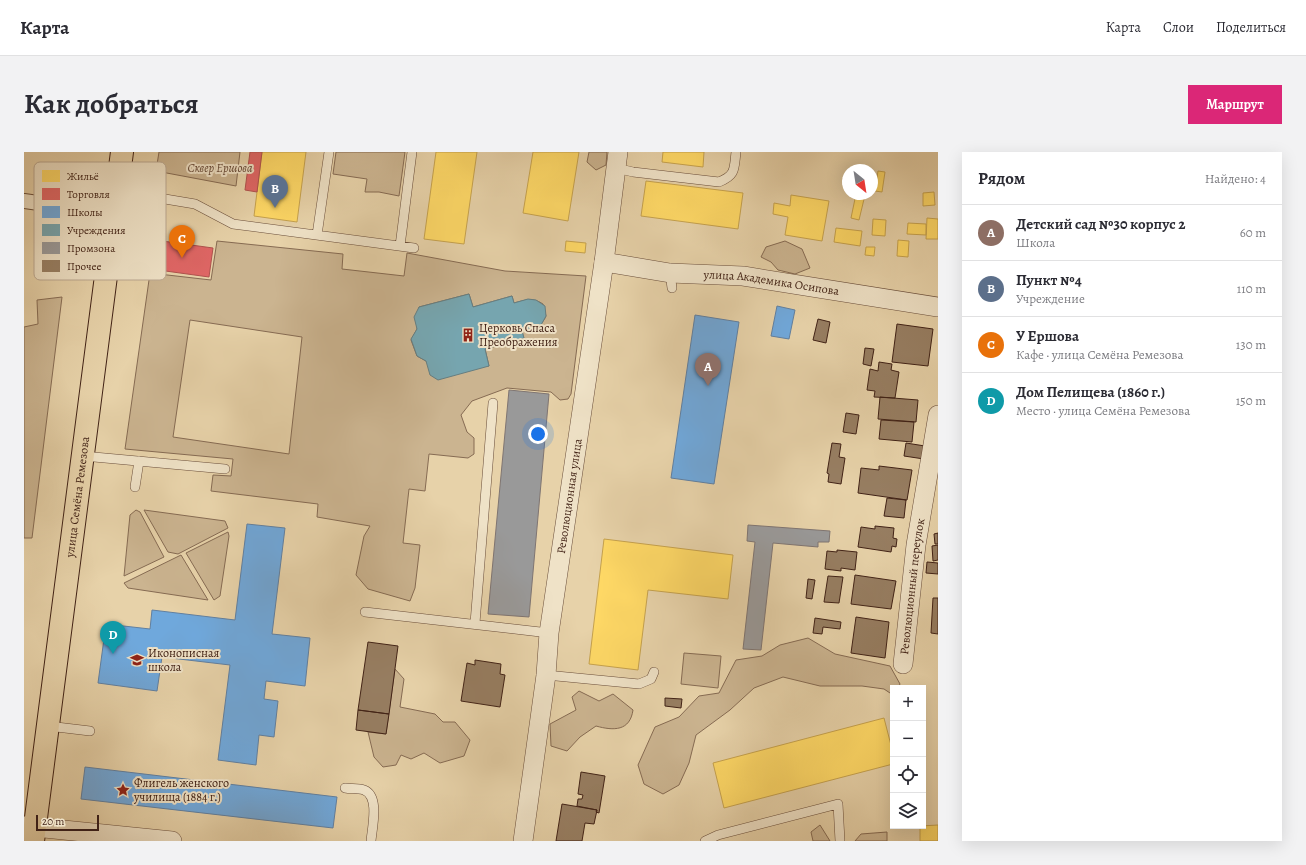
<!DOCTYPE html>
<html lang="ru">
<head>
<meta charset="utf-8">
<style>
  :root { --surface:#fff; --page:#f2f2f3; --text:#2b2b33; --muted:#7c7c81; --line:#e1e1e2; --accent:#db2777 }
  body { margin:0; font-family:Alegreya,serif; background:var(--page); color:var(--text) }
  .controls { position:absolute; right:12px; bottom:12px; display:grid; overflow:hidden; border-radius:0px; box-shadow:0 4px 16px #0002 }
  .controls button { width:36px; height:36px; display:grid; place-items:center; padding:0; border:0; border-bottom:1px solid var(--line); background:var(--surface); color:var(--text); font:20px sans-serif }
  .compass { position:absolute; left:818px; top:12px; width:36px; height:36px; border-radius:50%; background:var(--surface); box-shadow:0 4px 16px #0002; rotate:150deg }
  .scale { position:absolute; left:12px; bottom:10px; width:63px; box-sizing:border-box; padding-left:4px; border:2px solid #412216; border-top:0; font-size:11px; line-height:14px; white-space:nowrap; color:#412216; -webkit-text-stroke:3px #efe2c7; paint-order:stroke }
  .you { position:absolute; left:514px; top:282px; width:14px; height:14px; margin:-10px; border:3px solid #fff; border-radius:50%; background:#1a73e8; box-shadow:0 0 0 6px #1a73e833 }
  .badge { display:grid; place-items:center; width:26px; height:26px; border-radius:50%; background:var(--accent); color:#fff; font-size:13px; font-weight:700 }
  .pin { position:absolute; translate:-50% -33px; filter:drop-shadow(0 1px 2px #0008) }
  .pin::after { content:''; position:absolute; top:21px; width:14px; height:12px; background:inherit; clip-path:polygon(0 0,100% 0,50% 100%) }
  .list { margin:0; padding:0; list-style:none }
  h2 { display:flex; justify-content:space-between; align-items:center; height:52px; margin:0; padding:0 16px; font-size:17px }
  h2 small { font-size:13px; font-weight:400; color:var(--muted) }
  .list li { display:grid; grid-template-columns:26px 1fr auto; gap:12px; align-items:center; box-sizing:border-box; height:56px; padding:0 16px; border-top:1px solid var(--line) }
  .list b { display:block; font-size:15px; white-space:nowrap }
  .list p { margin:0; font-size:13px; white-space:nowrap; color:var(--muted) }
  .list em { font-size:13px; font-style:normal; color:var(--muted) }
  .icon { flex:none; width:22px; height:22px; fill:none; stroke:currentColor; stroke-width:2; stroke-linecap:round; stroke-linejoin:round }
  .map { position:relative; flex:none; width:914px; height:689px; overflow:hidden; border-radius:0px }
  header { display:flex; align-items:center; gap:24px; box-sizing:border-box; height:56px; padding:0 20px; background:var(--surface); border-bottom:1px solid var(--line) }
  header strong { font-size:19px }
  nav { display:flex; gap:22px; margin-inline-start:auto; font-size:14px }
  .intro { display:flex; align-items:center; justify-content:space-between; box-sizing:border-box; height:96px; padding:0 24px }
  h1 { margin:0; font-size:28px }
  .button { padding:10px 18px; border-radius:0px; background:var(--accent); color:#fff; font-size:14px; font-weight:700 }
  main { display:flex; gap:24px; padding:0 24px }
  aside { flex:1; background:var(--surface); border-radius:0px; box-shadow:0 4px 16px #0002 }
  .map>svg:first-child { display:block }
  .green { fill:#cbb490; stroke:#866b53; fill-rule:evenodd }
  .homes { fill:#ffd966; stroke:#c6a24e }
  .shops { fill:#e06666; stroke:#b0524e }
  .schools { fill:#6fa8dc; stroke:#6180a1 }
  .public { fill:#76a5af; stroke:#667e81 }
  .industry { fill:#999; stroke:#7f7572 }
  .building { fill:#977e62; stroke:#412216 }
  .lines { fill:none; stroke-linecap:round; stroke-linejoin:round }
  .service-casing { stroke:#6a4e3b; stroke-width:10 }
  .pedestrian-casing { stroke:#6a4e3b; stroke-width:16 }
  .minor-casing { stroke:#6a4e3b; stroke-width:20 }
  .primary-casing { stroke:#412216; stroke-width:24 }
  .service { stroke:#efe2c7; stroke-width:9 }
  .pedestrian { stroke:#efe2c7; stroke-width:14 }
  .minor { stroke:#efe2c7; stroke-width:19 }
  .primary { stroke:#e7d2a9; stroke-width:22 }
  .labels { text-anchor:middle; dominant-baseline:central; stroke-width:4; stroke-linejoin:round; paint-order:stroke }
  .park-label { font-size:12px; font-style:italic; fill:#644634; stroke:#efe2c7 }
  .street-label { font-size:12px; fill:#412216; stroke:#efe2c7 }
  .poi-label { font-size:12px; fill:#412216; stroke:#efe2c7; text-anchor:start }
  .key { fill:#efe2c7; stroke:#bba892; stroke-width:1 }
  .key-label { font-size:11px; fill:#412216 }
</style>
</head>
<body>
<header>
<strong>Карта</strong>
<nav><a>Карта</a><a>Слои</a><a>Поделиться</a></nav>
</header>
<div class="intro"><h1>Как добраться</h1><a class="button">Маршрут</a></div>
<main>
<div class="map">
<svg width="914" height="689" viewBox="0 0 914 689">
  <rect width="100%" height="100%" fill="#e7d2a9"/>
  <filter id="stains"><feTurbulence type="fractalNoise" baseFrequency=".005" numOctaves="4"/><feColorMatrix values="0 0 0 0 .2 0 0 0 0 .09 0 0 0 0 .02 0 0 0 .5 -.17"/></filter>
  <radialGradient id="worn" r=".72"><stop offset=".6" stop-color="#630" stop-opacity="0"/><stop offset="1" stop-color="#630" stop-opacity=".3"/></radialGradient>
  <path class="green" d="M135,0H216L212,34L132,19Z
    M312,0H381L375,44L355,40H341L343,27L309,22Z
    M565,0H583L582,13L572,18L563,10Z
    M193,89L319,102L318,117L380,124L383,101L481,119L562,124L547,242L544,247L536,248L527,240L483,236L448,249L437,263L443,280L450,286V302L444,306L405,302L401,339L385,337L379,391L396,393L391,436L386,449L344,437L332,423L340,384L346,374L293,365L294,352L187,339L189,323L207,324L209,307L101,297L126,121L187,128ZM445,142L449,155L488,144L490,151C501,148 509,145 519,152L522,164C518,175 508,176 498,179L500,187L461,197L465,214L402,209L393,204L387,188L393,177L395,155ZM166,168L278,185L265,302L149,285Z
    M761,89L778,97L786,116L771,122L754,118L747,110L737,105L742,95Z
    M38,145L8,386H0V175L14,172L13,148Z
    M112,358L116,360L140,405L100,424L106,363Z
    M120,358L201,369L204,376L154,402L144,400Z
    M204,380L205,384L196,444L190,448L162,401Z
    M157,403L184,448L104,436L100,431Z
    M784,486L811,502L866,514L876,532L874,536H869V543L860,537L838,534H796L759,525L730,536L706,558L672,583L665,611L655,633L639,642L620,632L614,613L631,575L655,565L675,544L695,541L712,508L738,504L756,493Z
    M660,501L697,504L694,536L657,532Z
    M371,517L380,527L376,555L411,562L419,570H431L446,588L440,604L416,611L400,601L387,607L377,603L372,613L359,615L350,605L344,580L362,582Z
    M555,539L575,549L589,542L609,558C606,579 590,579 572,574L556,585L543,599L527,594L526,572L552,558L548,545Z
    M796,673L806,689H789L787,680Z
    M863,680V689H831L837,682Z"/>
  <path class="homes" d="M238,0H282L273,70L230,64Z
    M412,0H453L440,92L400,87Z
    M509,0H555L544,69L499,61Z
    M639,0H680L679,15L638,10Z
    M854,19L861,20L858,40L851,39Z
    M622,29L719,41L714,77L617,64Z
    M910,40L911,53L899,54V41Z
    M832,42L841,43L835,68L827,66Z
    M767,43L805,49L798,89L761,83L764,65L749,62L750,51L766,54Z
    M903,66L914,67V87H902Z
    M849,67L862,68L861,84L848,83Z
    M884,71L902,72V83L883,82Z
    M812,76L838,79L836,94L810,90Z
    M874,88L885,89L884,105L873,104Z
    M542,89L562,91L561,101L541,99Z
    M842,95H851L850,104L841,103Z
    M580,387L709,403L704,447L624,438L614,518L565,512Z
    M860,566L869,601V612L700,656L689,611Z
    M914,673V689H896V674Z"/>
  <path class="shops" d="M226,0H238L233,40L221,38Z
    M131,88L189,96L185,125L127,117Z"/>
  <path class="schools" d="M753,154L771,158L765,187L747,184Z
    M671,163L715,170L690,332L647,326Z
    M223,372L261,376L248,482L286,486L281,534L242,529L240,547L254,549L250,585L235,583L232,613L194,608L206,513L138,505L133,539L74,531L82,472L126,477L128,458L211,468Z
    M61,615L313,645L309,676L57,647Z"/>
  <path class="public" d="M445,142L449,155L488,144L490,151L504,147L512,148L521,154L522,164L517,173L498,179L500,186L461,197L465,214L414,228L406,223L402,209L393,204L387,187L393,177L390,165L395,155Z"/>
  <path class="industry" d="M485,238L525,242L505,465L464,462Z
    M724,373L806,379L805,390H794V395L749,391L737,498L719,497L731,390L723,389Z"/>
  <path class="building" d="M794,167L806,170L802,191L789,188Z
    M873,172L909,177L904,214L868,210Z
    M841,196L850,197L847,214L839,212Z
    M855,210L868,212L867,218L875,220L871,246L850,245L851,239L843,238L846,217L854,219Z
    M856,245L894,248L892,270L854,267Z
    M822,261L835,263L832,282L819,280Z
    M857,268L890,270L888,290L855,287Z
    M808,291L817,292L815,305L821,306L817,332L804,330L805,322L803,321Z
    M882,291L901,294L900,307L880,304Z
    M855,314L888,318L883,348L834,341L837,316L855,318Z
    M863,346L882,348L880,366L860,364Z
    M851,374L870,376L869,386L873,387L872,395L868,394L867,400L834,395L837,375L851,377Z
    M914,381V392H911L910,382Z
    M914,393V408L909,409L908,394Z
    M813,398L833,400L831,418L817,416V419L801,417L803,399L813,400Z
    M903,410L914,411V422L902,421Z
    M831,423L872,429L867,457L827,452Z
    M804,424L819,425L815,451L800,450Z
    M784,427L791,428L788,447L782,446Z
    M909,446H914V482L907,481Z
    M832,465L865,470L861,506L827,501Z
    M791,466L817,470L816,477L799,475L798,482L789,481Z
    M344,490L374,494L365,562L334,558Z
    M451,508L477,512L476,522L481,523L476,555L437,549L443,511L451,513Z
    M641,546L658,547L657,556L641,554Z
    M334,558L365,562L362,582L332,578Z
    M557,620L581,624L575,661L572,660L573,658L553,654L554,647H558L559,643L554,642Z
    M538,652L573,658L570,672L561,671L558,689H532Z"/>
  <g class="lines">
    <g class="service-casing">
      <path id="service" d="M592,16L609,20L695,30C712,23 710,17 712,0
        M93,39L171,52L209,72L390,96
        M293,83L305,0
        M376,94L388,0
        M646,121L648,136
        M59,304L201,317
        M111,335L115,309
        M341,460L525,481
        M451,471L469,251
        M522,523L615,532L627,527L630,520
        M24,574L66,579
        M321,636C327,637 334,636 340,638C356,644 348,676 347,689
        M681,689L694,683L814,652L816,689"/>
    </g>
    <g class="pedestrian-casing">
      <path id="pedestrian" d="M0,49L90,62"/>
    </g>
    <g class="minor-casing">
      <g id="minor">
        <path id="s1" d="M580,110L646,121L719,124L914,155"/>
        <path id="s2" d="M879,512L892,393L914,263"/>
        <path d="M0,674L148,689"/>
        <path id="s3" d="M499,689L522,523L525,481L580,110L594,0"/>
      </g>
    </g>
    <g class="primary-casing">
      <g id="primary">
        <path id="s4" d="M9,689L98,0"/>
      </g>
    </g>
    <use href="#service" class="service"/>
    <use href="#pedestrian" class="pedestrian"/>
    <use href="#minor" class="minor"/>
    <use href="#primary" class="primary"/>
  </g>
  <defs>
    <g id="building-bare" transform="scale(1.08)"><path d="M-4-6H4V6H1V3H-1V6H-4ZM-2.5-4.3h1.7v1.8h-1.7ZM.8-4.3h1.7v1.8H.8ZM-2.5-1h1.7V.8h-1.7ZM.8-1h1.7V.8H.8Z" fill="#8f2418" stroke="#efe2c7" stroke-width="2.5" paint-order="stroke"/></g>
    <g id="school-bare" transform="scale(1.08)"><path d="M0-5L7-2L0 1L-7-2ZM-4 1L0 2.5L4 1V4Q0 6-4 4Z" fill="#8f2418" stroke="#efe2c7" stroke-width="2.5" paint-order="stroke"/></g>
    <g id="sight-bare" transform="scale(1.08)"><path d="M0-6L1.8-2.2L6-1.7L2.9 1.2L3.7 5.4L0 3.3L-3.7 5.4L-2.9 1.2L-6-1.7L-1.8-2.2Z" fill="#8f2418" stroke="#efe2c7" stroke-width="2.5" paint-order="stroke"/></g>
  </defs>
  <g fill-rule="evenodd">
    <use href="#building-bare" x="444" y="183"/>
    <use href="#school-bare" x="113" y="508"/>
    <use href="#sight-bare" x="99" y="638"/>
  </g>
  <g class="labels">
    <g class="park-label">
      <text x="196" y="16">Сквер Ершова</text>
    </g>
    <g class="street-label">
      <text stroke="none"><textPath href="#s1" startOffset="169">улица Академика Осипова</textPath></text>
      <text stroke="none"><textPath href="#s3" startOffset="348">Революционная улица</textPath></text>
      <text stroke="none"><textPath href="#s4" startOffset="347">улица Семёна Ремезова</textPath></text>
      <text stroke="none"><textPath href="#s2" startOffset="78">Революционный переулок</textPath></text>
    </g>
    <g class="poi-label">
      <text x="455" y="176">Церковь Спаса<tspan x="455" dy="14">Преображения</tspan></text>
      <text x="124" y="501">Иконописная<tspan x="124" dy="14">школа</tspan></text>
      <text x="110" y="631">Флигель женского<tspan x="110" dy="14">училища (1884 г.)</tspan></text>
    </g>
  </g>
  <rect x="10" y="10" width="132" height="118" rx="6" class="key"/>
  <rect x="18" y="18" width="18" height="12" fill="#ffd966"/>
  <rect x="18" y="36" width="18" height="12" fill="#e06666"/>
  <rect x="18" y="54" width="18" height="12" fill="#6fa8dc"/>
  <rect x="18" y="72" width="18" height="12" fill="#76a5af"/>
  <rect x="18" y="90" width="18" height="12" fill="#999"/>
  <rect x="18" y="108" width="18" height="12" fill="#977e62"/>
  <g class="key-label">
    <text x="43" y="28">Жильё</text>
    <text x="43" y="46">Торговля</text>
    <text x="43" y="64">Школы</text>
    <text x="43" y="82">Учреждения</text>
    <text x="43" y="100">Промзона</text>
    <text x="43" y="118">Прочее</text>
  </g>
  <rect width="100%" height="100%" filter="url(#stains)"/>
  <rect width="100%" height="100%" fill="url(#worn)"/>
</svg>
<div class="controls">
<button>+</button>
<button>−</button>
<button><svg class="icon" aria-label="locate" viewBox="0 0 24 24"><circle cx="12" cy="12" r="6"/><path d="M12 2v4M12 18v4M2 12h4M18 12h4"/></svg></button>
<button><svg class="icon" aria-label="layers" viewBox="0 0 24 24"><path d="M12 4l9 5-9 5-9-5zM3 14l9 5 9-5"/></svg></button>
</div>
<svg class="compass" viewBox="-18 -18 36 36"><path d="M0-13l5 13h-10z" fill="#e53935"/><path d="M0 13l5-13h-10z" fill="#7c7c81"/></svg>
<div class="scale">20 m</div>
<div class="you"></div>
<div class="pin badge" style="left:684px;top:234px;background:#8d6e63">A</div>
<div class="pin badge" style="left:251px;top:56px;background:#5c6f8a">B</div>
<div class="pin badge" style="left:158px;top:106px;background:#e8710a">C</div>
<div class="pin badge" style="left:89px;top:502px;background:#0f9aa8">D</div>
</div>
<aside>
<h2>Рядом<small>Найдено: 4</small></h2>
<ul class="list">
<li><span class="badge" style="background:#8d6e63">A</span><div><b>Детский сад №30 корпус 2</b><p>Школа</p></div><em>60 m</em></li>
<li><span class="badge" style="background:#5c6f8a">B</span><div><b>Пункт №4</b><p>Учреждение</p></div><em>110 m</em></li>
<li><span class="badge" style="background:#e8710a">C</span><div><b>У Ершова</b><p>Кафе · улица Семёна Ремезова</p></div><em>130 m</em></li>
<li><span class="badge" style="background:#0f9aa8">D</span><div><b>Дом Пелищева (1860 г.)</b><p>Место · улица Семёна Ремезова</p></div><em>150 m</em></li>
</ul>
</aside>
</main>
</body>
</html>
